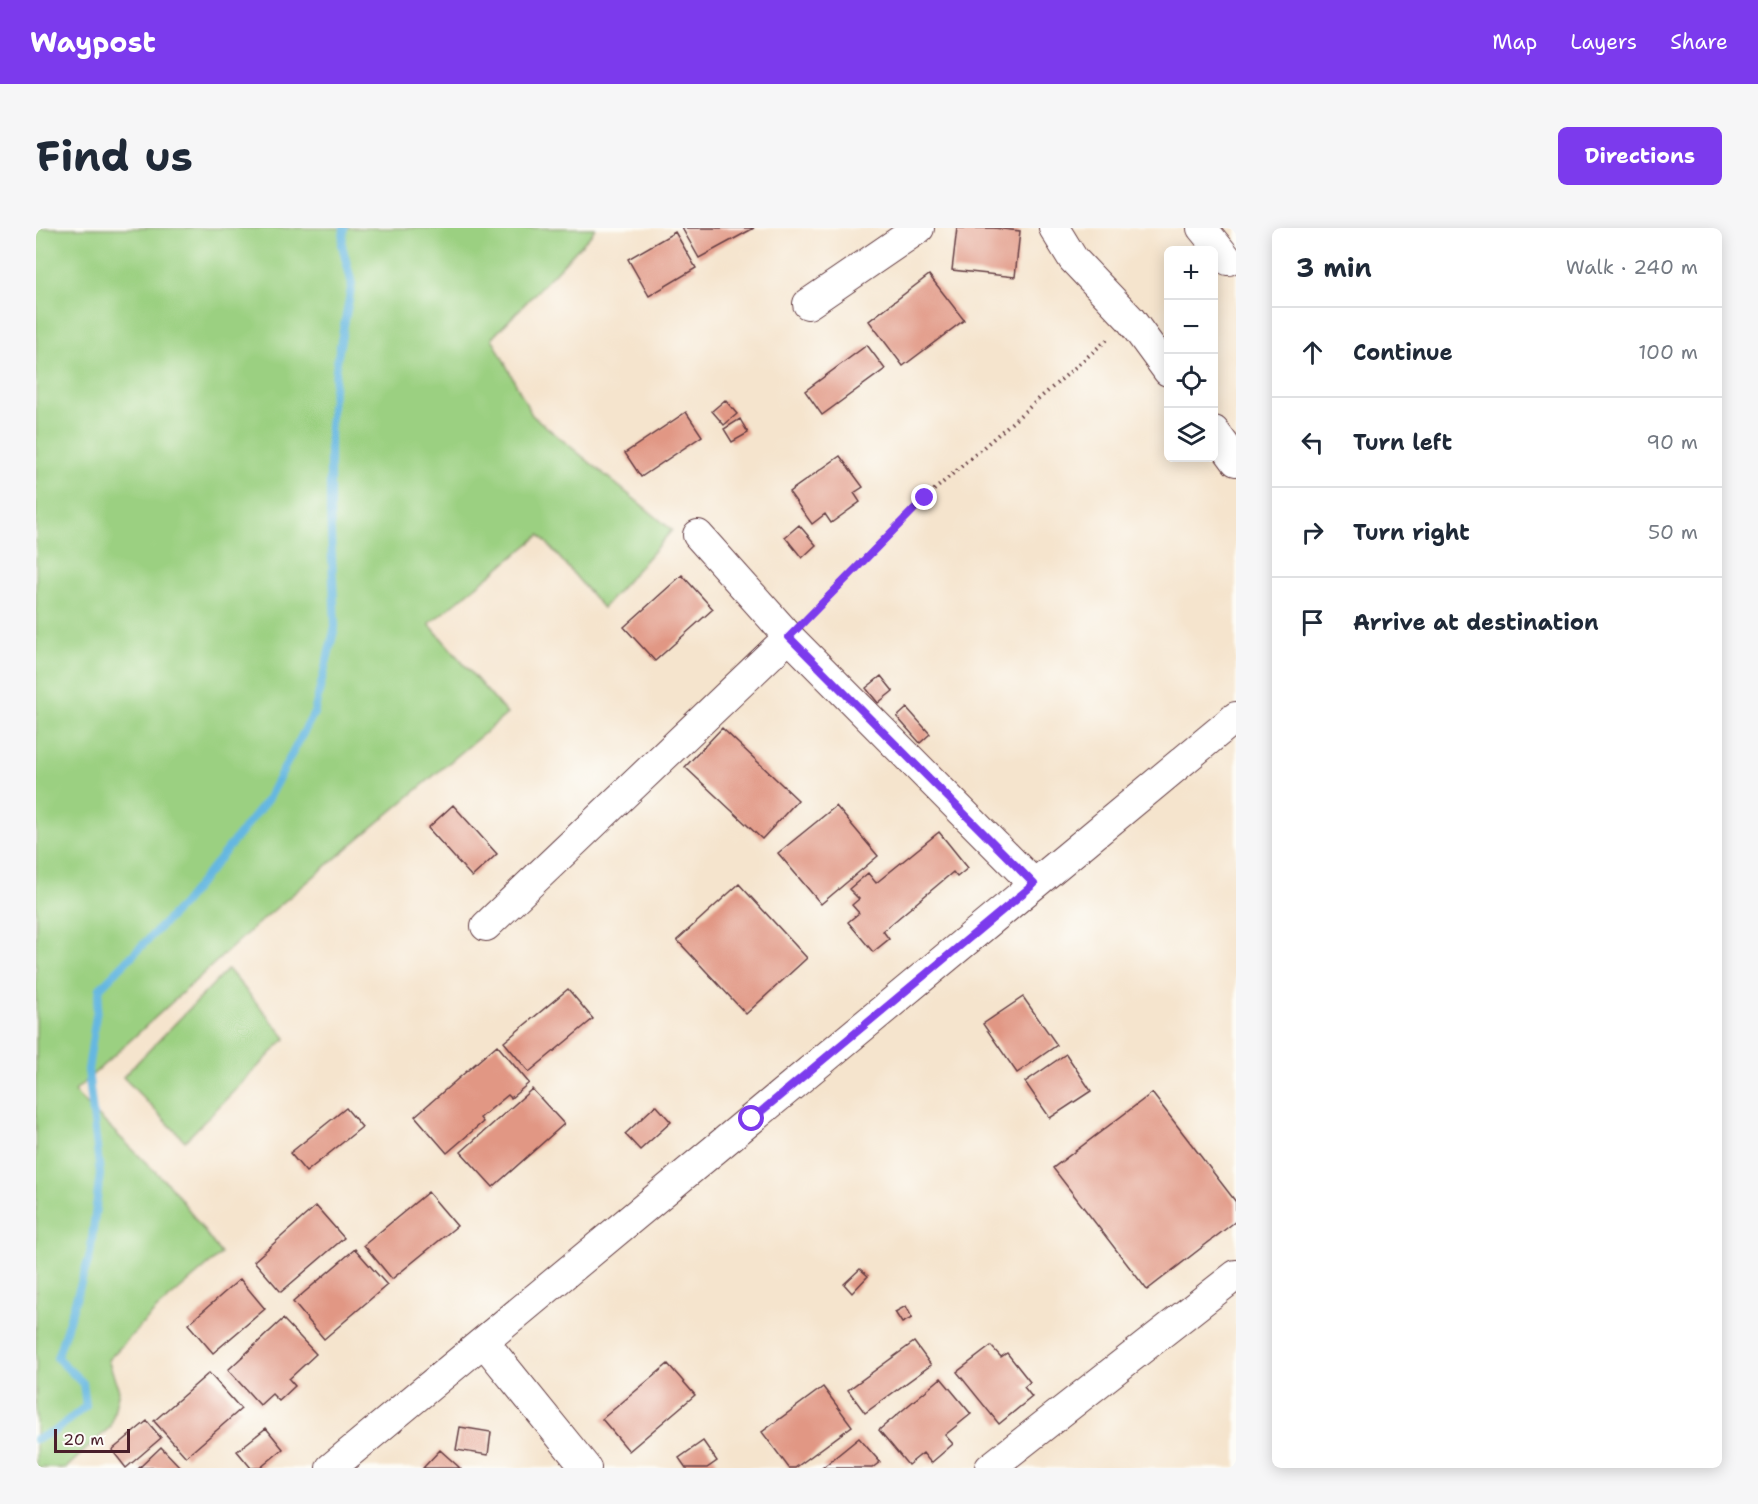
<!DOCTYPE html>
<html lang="en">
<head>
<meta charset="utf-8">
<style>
  :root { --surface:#fff; --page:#f6f6f7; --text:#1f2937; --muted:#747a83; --line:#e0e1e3; --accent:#7c3aed }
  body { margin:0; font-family:"Shantell Sans",sans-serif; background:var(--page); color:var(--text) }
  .controls { position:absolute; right:18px; top:18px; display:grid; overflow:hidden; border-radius:9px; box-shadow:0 3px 15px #0003 }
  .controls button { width:54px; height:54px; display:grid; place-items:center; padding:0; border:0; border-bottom:2px solid var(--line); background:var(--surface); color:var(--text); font:30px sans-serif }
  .scale { position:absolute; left:18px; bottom:15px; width:76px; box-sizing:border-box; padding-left:6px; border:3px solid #4a1f2b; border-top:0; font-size:16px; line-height:21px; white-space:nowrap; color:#4a1f2b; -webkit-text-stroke:4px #fdfcf7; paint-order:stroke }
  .stop { position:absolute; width:18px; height:18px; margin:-14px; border:4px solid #7c3aed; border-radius:50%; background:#fff }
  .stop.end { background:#7c3aed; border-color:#fff; box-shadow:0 2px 6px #0008 }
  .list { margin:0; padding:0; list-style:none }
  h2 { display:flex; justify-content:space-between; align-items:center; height:78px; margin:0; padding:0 24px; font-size:26px }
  h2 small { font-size:20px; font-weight:400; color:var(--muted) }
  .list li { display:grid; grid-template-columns:39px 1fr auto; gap:18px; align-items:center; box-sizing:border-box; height:90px; padding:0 24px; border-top:2px solid var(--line) }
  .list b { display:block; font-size:22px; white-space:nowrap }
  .list em { font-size:20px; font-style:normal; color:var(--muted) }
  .icon { flex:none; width:33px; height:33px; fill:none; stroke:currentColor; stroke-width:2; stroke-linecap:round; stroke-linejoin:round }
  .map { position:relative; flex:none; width:1200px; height:1240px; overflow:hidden; border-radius:9px }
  header { display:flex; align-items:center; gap:36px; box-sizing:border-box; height:84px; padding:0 30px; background:var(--accent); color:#fff }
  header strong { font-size:28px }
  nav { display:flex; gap:33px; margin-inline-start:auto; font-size:21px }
  .intro { display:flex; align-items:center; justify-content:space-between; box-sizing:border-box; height:144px; padding:0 36px }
  h1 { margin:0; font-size:42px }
  .button { padding:15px 27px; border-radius:9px; background:var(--accent); color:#fff; font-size:21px; font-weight:700 }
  main { display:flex; gap:36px; padding:0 36px }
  aside { flex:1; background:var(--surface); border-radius:9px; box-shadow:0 3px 15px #0003 }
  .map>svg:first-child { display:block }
  .green { fill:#9bd081; stroke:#727856; stroke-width:1.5 }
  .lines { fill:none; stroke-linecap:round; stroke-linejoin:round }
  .stream { stroke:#65b7e1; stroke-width:8 }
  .building { fill:#e19784 }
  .minor-casing { stroke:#643d43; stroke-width:32 }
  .path { stroke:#643d43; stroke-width:4; stroke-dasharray:1.5 4.5; stroke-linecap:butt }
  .minor { stroke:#fff; stroke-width:30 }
  .route { stroke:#7c3aed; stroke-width:8 }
</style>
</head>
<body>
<header>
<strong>Waypost</strong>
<nav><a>Map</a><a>Layers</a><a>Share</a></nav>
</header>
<div class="intro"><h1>Find us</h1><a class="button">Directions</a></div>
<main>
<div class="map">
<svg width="1200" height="1240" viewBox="0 0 1200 1240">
  <rect width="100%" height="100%" fill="#fdfcf7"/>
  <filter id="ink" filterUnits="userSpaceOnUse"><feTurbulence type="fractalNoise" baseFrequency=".0167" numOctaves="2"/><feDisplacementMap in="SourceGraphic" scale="12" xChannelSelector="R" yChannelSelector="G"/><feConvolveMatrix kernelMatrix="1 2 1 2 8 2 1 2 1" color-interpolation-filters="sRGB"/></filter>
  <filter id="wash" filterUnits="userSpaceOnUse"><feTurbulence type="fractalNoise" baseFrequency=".008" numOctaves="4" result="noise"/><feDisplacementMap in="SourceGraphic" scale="24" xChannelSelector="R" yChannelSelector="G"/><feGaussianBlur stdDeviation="1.35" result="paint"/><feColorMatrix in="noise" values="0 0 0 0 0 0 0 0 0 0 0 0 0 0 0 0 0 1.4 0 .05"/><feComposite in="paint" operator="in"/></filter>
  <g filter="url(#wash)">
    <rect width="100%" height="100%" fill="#f5e4cd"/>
    <path class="green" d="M0,0H559L555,7L456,110L496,187L636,302L567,380L504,307L393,396L471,486L219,698L38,864L138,962L185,1026L121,1081L72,1132L83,1162L75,1198L30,1240H0Z
      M192,741L250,810L149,913L87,849Z"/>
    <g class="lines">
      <path class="stream" d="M0,1211L19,1203L50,1178L47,1155L21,1130L54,1027L64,946L52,842L64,760L146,677L231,572L278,485L299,399L294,283V198L301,133L316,56L306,17L308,0"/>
    </g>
    <g id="blocks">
      <path class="building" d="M646,0H718L663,30Z
        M921,0H958L984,3L979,49L916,42Z
        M639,4L660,40L613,68L592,31Z
        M893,47L928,92L867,138L833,93Z
        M831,117L849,141L786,187L769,163Z
        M689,172L701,186L688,197L676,183Z
        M650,184L666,208L605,249L589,225Z
        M704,191L712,205L696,214L688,201Z
        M804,228L827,259L818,265L824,274L795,295L789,286L776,296L753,264Z
        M763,297L780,317L766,330L749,309Z
        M646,347L677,381L619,433L588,399Z
        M845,448L857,463L842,475L830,460Z
        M871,480L894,506L884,515L861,489Z
        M686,500L762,572L726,611L649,539Z
        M417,577L461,626L436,649L392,600Z
        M800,578L842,628L785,676L742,625Z
        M903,604L932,640L921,649L917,644L847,703L853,711L837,724L812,694L823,685L816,677L823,671L813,661L832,645L840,655Z
        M703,656L771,730L710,786L641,712Z
        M532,761L557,791L493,844L468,814Z
        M987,769L1021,817L981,845L947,796Z
        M461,817L493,855L475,870L472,867L444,890L447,894L411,925L379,888Z
        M1030,826L1055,863L1014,890L989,854Z
        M496,861L528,896L457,959L425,924Z
        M1116,865L1200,974V993L1111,1062L1017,940Z
        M620,877L635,894L604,922L589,906Z
        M310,880L326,899L270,944L254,925Z
        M392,964L421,998L356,1051L328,1017Z
        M280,978L308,1010L245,1064L218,1033Z
        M319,1021L351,1057L288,1111L257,1074Z
        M824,1041L832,1048L816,1065L808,1056Z
        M204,1051L229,1081L177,1125L152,1096Z
        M870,1078L876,1090L866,1095L859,1084Z
        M247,1091L280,1126L253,1151L259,1158L243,1173L236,1166L224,1177L192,1142Z
        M878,1114L895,1137L829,1185L812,1162Z
        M955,1118L965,1129L971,1125L994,1154L988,1159L996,1169L963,1196L921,1144Z
        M632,1136L659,1167L593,1223L566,1191Z
        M173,1145L205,1181L150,1229L118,1193Z
        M905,1150L935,1186L909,1207L917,1216L895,1235L887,1225L872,1237L843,1202Z
        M787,1159L816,1198L759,1240H753L726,1204Z
        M111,1193L125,1210L90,1240L76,1222Z
        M424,1199L455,1204L452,1227L420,1222Z
        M230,1200L247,1221L224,1240H215L201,1223Z
        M823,1210L844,1234L836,1240H786Z
        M667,1213L681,1233L671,1240H650L643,1230Z
        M125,1219L145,1240H103Z
        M404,1222L424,1240H387Z"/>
    </g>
  </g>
  <g filter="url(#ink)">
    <use href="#blocks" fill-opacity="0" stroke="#643d43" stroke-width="1.5"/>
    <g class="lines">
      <g class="minor-casing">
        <path id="minor" d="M1018,0L1037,31L1094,91L1132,143
          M1166,0L1192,32
          M772,76L883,0
          M1178,203L1200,233
          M662,307L753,409L998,656
          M450,698L753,409
          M448,1114L550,1240
          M295,1240L1200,489
          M954,1240L1200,1047"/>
      </g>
      <path class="path" d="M771,390L889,270L1073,110"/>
      <use href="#minor" class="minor"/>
    </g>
  </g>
  <g class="lines" filter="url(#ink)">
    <path class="route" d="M716,891L998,656L753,409L889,270"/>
  </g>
</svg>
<div class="controls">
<button>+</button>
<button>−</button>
<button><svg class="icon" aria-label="locate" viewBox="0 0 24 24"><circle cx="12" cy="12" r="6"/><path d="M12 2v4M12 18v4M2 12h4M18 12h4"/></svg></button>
<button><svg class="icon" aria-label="layers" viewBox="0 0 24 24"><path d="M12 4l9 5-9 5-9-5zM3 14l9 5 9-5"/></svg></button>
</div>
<div class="scale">20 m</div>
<div class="stop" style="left:716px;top:891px"></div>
<div class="stop end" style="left:889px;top:270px"></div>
</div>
<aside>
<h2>3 min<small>Walk · 240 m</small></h2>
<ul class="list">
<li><svg class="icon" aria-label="ahead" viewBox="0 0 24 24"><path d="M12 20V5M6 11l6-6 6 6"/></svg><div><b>Continue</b></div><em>100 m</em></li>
<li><svg class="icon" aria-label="left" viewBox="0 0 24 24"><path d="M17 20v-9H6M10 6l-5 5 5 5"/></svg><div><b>Turn left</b></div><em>90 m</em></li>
<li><svg class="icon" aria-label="right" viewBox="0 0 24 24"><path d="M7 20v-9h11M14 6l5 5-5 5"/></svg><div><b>Turn right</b></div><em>50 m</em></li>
<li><svg class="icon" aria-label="arrive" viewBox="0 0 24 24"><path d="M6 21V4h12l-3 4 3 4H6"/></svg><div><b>Arrive at destination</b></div></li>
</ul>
</aside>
</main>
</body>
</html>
